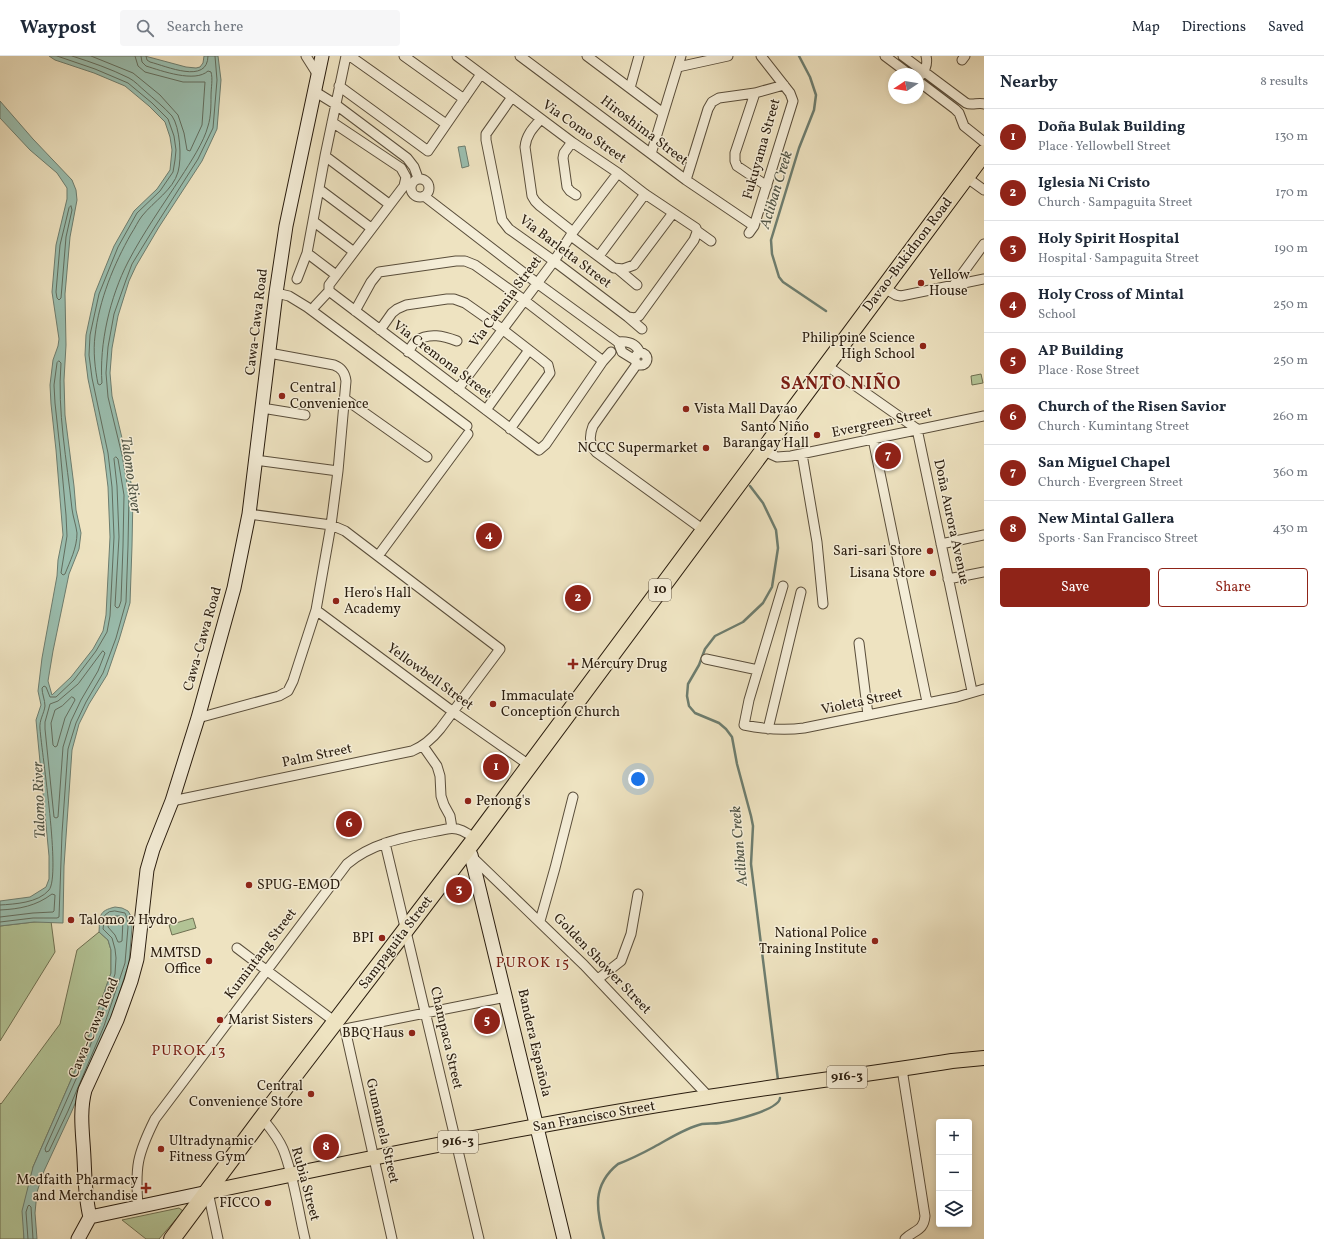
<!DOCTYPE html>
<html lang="en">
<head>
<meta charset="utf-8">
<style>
  :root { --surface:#fff; --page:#f6f6f7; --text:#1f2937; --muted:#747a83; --line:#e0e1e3; --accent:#8f2418 }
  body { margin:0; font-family:Vollkorn,serif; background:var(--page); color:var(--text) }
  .controls { position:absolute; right:12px; bottom:12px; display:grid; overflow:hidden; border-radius:4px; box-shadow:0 2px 6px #0003 }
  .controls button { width:36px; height:36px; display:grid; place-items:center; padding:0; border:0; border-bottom:1px solid var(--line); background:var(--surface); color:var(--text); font:20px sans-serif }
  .compass { position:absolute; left:888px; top:12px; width:36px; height:36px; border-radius:50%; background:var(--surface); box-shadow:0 2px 6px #0003; rotate:258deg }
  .you { position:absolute; left:638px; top:723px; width:14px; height:14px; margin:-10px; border:3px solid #fff; border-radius:50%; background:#1a73e8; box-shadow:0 0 0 6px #1a73e833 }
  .badge { display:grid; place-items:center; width:26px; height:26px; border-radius:50%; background:var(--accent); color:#fff; font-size:13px; font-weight:700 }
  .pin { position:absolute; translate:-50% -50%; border:2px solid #fff; box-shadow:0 1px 4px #0006 }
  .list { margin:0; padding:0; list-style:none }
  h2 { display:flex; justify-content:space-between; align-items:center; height:52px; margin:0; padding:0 16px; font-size:17px }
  h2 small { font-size:13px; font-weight:400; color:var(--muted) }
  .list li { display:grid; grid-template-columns:26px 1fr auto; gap:12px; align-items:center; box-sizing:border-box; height:56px; padding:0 16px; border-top:1px solid var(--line) }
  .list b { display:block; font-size:15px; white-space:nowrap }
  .list p { margin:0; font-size:13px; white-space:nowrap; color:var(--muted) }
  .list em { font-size:13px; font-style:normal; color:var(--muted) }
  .actions { display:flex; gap:8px; padding:12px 16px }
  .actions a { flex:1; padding:9px 0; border:1px solid var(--accent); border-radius:4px; text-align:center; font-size:14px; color:var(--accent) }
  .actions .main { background:var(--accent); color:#fff }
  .icon { flex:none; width:22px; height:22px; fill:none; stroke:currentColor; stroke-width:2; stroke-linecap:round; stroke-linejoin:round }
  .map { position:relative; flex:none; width:984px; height:1183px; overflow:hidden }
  header { display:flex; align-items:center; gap:24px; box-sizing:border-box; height:56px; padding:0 20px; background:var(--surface); border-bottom:1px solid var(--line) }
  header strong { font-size:19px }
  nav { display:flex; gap:22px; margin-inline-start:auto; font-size:14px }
  .search { width:280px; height:36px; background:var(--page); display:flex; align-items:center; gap:10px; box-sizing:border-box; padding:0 14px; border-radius:4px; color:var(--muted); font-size:15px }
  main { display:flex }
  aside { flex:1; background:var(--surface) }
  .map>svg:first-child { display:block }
  .green { fill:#b3c597; stroke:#6e7052 }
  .water { fill:#9abeaf; stroke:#6d7d6f }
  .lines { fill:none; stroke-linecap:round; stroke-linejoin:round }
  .shore { stroke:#626d5e; stroke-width:1 }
  .stream { stroke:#6d7d6f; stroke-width:2.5 }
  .street-casing { stroke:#5a4e3b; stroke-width:11 }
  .secondary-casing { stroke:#291c0e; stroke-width:15 }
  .primary-casing { stroke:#291c0e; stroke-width:16 }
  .highway-casing { stroke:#291c0e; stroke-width:18 }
  .street { stroke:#f4edd7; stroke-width:9 }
  .secondary { stroke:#f4edd7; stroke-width:13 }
  .primary { stroke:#eee3c1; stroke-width:14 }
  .highway { stroke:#eee3c1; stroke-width:16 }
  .poi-dot { fill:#8f2418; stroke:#f4edd7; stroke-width:1.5 }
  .labels { text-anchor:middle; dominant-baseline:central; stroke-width:3; stroke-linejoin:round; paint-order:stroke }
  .shield { fill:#f4edd7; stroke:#665b4a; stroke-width:1 }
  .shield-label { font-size:13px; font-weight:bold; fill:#291c0e }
  .street-label { font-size:14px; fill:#291c0e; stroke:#f4edd7 }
  .poi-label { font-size:14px; fill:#291c0e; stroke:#f4edd7; text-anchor:end }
  .water-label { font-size:15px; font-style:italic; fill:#515546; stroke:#f4edd7 }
  .neighbourhood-label { font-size:15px; letter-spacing:1px; fill:#7a1f14; stroke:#f4edd7 }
  .district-label { font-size:18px; font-weight:bold; letter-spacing:1px; fill:#7a1f14; stroke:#f4edd7 }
</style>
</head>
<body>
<header>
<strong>Waypost</strong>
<div class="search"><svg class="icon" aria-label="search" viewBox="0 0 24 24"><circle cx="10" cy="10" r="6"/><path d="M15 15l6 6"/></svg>Search here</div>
<nav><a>Map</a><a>Directions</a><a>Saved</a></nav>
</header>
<main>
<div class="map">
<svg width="984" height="1183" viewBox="0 0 984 1183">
  <rect width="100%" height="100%" fill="#eee3c1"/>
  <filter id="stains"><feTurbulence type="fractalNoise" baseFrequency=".005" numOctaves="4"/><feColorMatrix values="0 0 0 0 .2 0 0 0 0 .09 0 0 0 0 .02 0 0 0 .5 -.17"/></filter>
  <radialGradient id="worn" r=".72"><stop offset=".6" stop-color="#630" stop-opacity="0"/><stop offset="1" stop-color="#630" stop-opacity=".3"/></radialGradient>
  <path class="green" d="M981,318L983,327L972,329L971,320Z
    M193,862L196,872L172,879L169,869Z
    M51,865L55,896L0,985V870L34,866Z
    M99,876L108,884L111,894V917L84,994L33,1111L24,1178V1183H0V1047L1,1048L60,968L77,894Z
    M179,1152L183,1155L159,1183H146L122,1164Z"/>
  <path class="water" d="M49,0H145L186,11L196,12L200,11L203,7L204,0H218L221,24L217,73L202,105L159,171L136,210L129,225L118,260L112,292L110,317L112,340L126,399L133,438L132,490L130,547L119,584L107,619L89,648L79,668L72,694L64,810L63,867L34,866L0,870V845L30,841L46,831L49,823V800L36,664L41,649L38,635L42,602L57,520L58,504L63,479L56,394L51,348L50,329L53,304L58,290L59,283L52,236L56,189L67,143V132L57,117L30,94L0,62V45L33,83L72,124L76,134L77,144L70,181L65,238L66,289L64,324L65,359L74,430L76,454L81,477L79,493L69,518L53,595L48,625L52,639L71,621L93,593L103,575L106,559L110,481L108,431L104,398L88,323L85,299L86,279L95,237L114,190L134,155L157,133L170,114L172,94L170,81L165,66L149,50L125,30L94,17L55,4Z
    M465,90L469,110L462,112L458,91Z
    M115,851L122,852L128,855L131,860L132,871L129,907L108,972L71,1057L44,1115L37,1136L35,1157L37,1183H24L22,1155L33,1111L84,994L111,917V894L108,884L99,876C100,860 98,855 115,851Z"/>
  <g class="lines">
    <path class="shore" d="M72,0C91,6 111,13 129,22C135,25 140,31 145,35C154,43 164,51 172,60C180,71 182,102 178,116C173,134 154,145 142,160C138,165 135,172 131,178C114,208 99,244 95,280C93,295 95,313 98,328L100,329L102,327C99,288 110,241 128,206C143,177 163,149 181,121C190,107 204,86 208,70C211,61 211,49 211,40C211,32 213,23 211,16L208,15C195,27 162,15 146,10L142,6L141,0
      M91,0L133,17L160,39L178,59L184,77L187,94L190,95L202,69L205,26H183L145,16L138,10L135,0
      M146,0L147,4L150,6C166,10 208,29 208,0
      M71,150L72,154L66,181L61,242L59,244L57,242L56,236L60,189L69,152Z
      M59,305L61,307C57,355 67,405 72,453C73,461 76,469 77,477C77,492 70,505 65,518L63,519L61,517L67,480L66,459L60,393L55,347L54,329L57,307Z
      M116,401L118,403L124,439L123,490L121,545L119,551L117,552L115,550L119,481L117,430L114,403Z
      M103,595L105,597L98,615L81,644L71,665L63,691L58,761L56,762L54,761L45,673V666L50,648L58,645L78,628Z
      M72,641L74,642L75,644L65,662L57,690L55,691L53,689L51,667L55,654L62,650Z
      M0,849C15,848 38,847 49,834C61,819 42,699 40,673C39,664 44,658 45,650C45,644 42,638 42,632L44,630L46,631L50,641H56L74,624L96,595L107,576L110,560L114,481L112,431L108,397L92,322L89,299L90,279L99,238L118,191L137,157L160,135L173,116L175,104L176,94L174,80L168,63L152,47L128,27L95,13L57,0
      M0,854C20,853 36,850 52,838L55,839L54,855L53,856L33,857L0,861
      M115,855L125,857L127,862L128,871L125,907L104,970L68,1055L49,1095L46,1096L45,1093L88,996L115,918L116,902L115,893L112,882L103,873L105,859L109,856Z
      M116,860H120L123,863L122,885L120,886H118L115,879L108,871L109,863Z
      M0,866L33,862H57L59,861L62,777L68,693L76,667L86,646L103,617L116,582L126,546L128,490L129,438L122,399L108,341L106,317L108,291L114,258L126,224L132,208L156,169L198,103L213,72L217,24L215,0
      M28,1183L26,1156L28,1150L29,1149L31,1151L33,1183"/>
    <path class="stream" d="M799,0L810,21L816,39L814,54L799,92L771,184L772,198L779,221L783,226L826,255
      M750,430L763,447L776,474L778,492L772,531L763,547L743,566L715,580L705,593L699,609L688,628L687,640L689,650L695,657L719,667L726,673L732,681L737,708L751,760L753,770L751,808L778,1024
      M604,1183C596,1153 592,1129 618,1108C631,1103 643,1097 654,1091C669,1083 685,1072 702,1068C708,1067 714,1068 720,1067C732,1065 779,1054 780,1042"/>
    <g class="street-casing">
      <path id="street" d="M306,0L318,19
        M350,0L446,68
        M404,0L464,43
        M457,0L572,86L618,117L645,138L696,172L697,176L694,184L639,260L635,262L628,261L554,205L509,173L502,164L486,84V78L512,41
        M520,0L686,124L754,170
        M587,0L663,57
        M885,0L909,18
        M903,0L966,47C972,50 978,46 984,48
        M962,4L965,0
        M678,11L728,0
        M921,19C926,13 928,8 926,0
        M918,25L955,53L959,57L964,70L984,86
        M339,30L428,95L481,18
        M630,32L639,0
        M314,35L335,48L407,102L414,111L418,122
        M755,37L735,97V105L737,110L767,130
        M541,63C533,72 526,79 525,91L532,140L535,145L540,150L573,176
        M572,86L564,97L563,102L567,131L570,135L576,139
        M651,98L681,0
        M325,100L389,148
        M966,121L984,134
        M411 132a9 9 0 1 1 18 0a9 9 0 1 1-18 0Z
        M686,124L708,53L712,46L719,42L755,37L784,29
        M319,133L371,172
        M424,140L537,227L618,286L622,296L635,304
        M313,165L354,196
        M697,175L711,185
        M749,177L754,170L793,45L790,37L761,0
        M571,180L614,212L623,213L634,209L673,157
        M307,197L336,219
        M599,200L645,138
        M618,213L637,229
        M297,223L307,197L325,100L346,0
        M954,229L984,188
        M884,232L896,239L901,240L984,223
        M329,235L539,394L546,388L603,305L611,296
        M276,237L289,240L307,251L467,370
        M315,250L329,235V229L332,225L404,130L406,121L401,112L332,66
        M355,255L371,226L379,216L456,205H465L475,209L524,244L603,305
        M628,261L642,273
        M380,274L392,257L397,253L406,249L447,243H454L465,247L502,273L542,304L548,309L550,317L510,373
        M618,286C628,285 636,287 640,297
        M408,296C411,292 413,287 416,285C429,276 444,280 457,285
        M635 303a6 6 0 1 1 12 0a6 6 0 1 1-12 0Z
        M637,308L593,370C589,380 589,388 596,396L705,475
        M826,309L917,373L972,635
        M458,333L554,205L573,176L618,117
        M345,343L427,401
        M262,352L305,359
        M486,354L529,294
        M873,383L927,646
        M764,395L777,401L791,400L984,360
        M802,398L817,486L823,548
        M255,404L338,415
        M941,488L984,479
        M378,500L468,378
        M948,523L984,516
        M783,530L749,644L744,669C764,673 783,675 804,672L957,641L984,633
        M316,554L452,655L529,709
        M859,587L868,659
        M706,603L758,614
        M198,662L279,640L288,635L293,625L316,554L331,469L338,415L346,325C345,317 342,312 334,309L269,297
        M768,673L801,536
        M423,690L437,710L440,720L441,740L444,749L450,760L452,772
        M172,745L412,695C424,690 432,683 440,673L500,593L345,475L331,469L249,458
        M385,787L479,1183
        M471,800L584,909L709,1041
        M540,865L555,812L573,741
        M237,892L338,968
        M598,923L621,905L631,878L638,838
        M345,973L392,1183
        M345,973L506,941
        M902,1013L925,1160C924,1175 914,1174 905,1183
        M262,1062C270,1072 278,1081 283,1093C294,1120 298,1154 305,1183
        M208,1136L218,1183
        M138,1150C135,1111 137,1099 155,1063L347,808C375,784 413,780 447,773C459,771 466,776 475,783"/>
    </g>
    <g class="secondary-casing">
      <path id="secondary" d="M466,795L471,799L564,1183
        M90,1161C85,1141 85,1122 84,1102C83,1079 79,1056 85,1034L117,964L131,925L137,903L147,814L153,793L172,745L198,662L234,532L249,458L276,237L286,170L322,0
        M78,1183L90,1161L208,1136"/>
    </g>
    <g class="primary-casing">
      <path id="primary" d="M208,1136C374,1101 540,1067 708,1041C789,1028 871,1018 952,1005L984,1002"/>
    </g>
    <g class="highway-casing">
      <path id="highway" d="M172,1183L271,1050L475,783L984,97"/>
    </g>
    <use href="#street" class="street"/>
    <use href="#secondary" class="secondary"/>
    <use href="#primary" class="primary"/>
    <use href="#highway" class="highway"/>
  </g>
  <g class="poi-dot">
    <circle cx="921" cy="227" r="4"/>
    <circle cx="923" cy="290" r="4"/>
    <circle cx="282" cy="340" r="4"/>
    <circle cx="686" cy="353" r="4"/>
    <circle cx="817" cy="379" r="4"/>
    <circle cx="706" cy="392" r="4"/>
    <circle cx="930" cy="495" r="4"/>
    <circle cx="933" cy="517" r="4"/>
    <circle cx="336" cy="545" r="4"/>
    <path d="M571 602h4v4h4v4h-4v4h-4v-4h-4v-4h4z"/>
    <circle cx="493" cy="648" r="4"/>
    <circle cx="468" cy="745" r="4"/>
    <circle cx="249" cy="829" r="4"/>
    <circle cx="71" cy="864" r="4"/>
    <circle cx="382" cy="882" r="4"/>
    <circle cx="875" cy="885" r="4"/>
    <circle cx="209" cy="905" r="4"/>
    <circle cx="220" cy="964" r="4"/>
    <circle cx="412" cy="977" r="4"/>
    <circle cx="311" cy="1038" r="4"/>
    <circle cx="161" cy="1093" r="4"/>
    <path d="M144 1126h4v4h4v4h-4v4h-4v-4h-4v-4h4z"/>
    <circle cx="268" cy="1147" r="4"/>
  </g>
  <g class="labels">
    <g class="shield">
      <rect x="649" y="523" width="22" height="22" rx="3"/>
      <rect x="827" y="1010" width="40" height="22" rx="3"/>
      <rect x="438" y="1075" width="40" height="22" rx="3"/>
    </g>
    <g class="shield-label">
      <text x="660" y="534">10</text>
      <text x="847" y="1021">916-3</text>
      <text x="458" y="1086">916-3</text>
    </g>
    <g class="street-label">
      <text transform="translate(644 75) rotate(37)">Hiroshima Street</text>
      <text transform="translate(584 76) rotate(35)">Via Como Street</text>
      <text transform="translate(762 93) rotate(-74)">Fukuyama Street</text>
      <text transform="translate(565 196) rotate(37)">Via Barletta Street</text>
      <text transform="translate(908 199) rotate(-53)">Davao-Bukidnon Road</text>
      <text transform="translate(506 246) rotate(-53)">Via Catania Street</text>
      <text transform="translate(257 266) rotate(-83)">Cawa-Cawa Road</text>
      <text transform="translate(442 304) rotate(37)">Via Cremona Street</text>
      <text transform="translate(882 367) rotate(-12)">Evergreen Street</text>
      <text transform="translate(951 466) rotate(78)">Doña Aurora Avenue</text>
      <text transform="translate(203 583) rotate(-74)">Cawa-Cawa Road</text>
      <text transform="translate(430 621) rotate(36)">Yellowbell Street</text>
      <text transform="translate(862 646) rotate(-12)">Violeta Street</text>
      <text transform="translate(317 700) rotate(-12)">Palm Street</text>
      <text transform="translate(396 887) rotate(-53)">Sampaguita Street</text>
      <text transform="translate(261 898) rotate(-53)">Kumintang Street</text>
      <text transform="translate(602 908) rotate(46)">Golden Shower Street</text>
      <text transform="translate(94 972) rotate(-67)">Cawa-Cawa Road</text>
      <text transform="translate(446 982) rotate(77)">Champaca Street</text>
      <text transform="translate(534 987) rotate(77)">Bandera Española</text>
      <text transform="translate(594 1061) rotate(-10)">San Francisco Street</text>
      <text transform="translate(382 1075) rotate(77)">Gumamela Street</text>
      <text transform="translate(305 1128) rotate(75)">Rubia Street</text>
    </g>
    <g class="poi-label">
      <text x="929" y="219" text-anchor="start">Yellow<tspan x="929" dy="16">House</tspan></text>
      <text x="915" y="282">Philippine Science<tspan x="915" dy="16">High School</tspan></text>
      <text x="290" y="332" text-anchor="start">Central<tspan x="290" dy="16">Convenience</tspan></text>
      <text x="694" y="353" text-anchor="start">Vista Mall Davao</text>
      <text x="809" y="371">Santo Niño<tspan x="809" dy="16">Barangay Hall</tspan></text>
      <text x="698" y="392">NCCC Supermarket</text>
      <text x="922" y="495">Sari-sari Store</text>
      <text x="925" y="517">Lisana Store</text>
      <text x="344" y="537" text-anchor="start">Hero's Hall<tspan x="344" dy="16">Academy</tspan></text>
      <text x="581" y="608" text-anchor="start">Mercury Drug</text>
      <text x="501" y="640" text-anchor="start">Immaculate<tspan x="501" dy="16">Conception Church</tspan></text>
      <text x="476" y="745" text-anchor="start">Penong's</text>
      <text x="257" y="829" text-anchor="start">SPUG-EMOD</text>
      <text x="79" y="864" text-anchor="start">Talomo 2 Hydro</text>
      <text x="867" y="877">National Police<tspan x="867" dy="16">Training Institute</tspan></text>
      <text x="374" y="882">BPI</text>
      <text x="201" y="897">MMTSD<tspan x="201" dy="16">Office</tspan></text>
      <text x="228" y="964" text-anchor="start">Marist Sisters</text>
      <text x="404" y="977">BBQ Haus</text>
      <text x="303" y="1030">Central<tspan x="303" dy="16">Convenience Store</tspan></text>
      <text x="169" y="1085" text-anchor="start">Ultradynamic<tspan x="169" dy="16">Fitness Gym</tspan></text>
      <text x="138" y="1124">Medfaith Pharmacy<tspan x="138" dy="16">and Merchandise</tspan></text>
      <text x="260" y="1147">FICCO</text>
    </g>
    <g class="water-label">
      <text transform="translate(777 134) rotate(-73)">Acliban Creek</text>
      <text transform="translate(130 419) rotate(82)">Talomo River</text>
      <text transform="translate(40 744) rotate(-92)">Talomo River</text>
      <text transform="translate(740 790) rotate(-95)">Acliban Creek</text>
    </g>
    <g class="neighbourhood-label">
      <text x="533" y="907">PUROK 15</text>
      <text x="189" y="995">PUROK 13</text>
    </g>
    <g class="district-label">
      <text x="841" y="328">SANTO NIÑO</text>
    </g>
  </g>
  <rect width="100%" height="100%" filter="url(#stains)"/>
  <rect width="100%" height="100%" fill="url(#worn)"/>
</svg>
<div class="controls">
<button>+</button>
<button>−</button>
<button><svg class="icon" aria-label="layers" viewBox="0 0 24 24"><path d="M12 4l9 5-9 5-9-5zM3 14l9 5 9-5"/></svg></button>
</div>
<svg class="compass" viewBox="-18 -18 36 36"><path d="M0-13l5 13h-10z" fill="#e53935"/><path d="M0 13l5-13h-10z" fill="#747a83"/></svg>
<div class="you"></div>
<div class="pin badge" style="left:496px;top:711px">1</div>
<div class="pin badge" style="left:578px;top:542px">2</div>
<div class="pin badge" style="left:459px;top:834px">3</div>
<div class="pin badge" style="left:489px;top:480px">4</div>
<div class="pin badge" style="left:487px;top:965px">5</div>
<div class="pin badge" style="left:349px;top:768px">6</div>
<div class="pin badge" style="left:888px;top:400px">7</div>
<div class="pin badge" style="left:326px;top:1091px">8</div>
</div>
<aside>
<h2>Nearby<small>8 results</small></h2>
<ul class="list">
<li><span class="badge">1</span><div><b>Doña Bulak Building</b><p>Place · Yellowbell Street</p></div><em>130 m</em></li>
<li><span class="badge">2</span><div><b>Iglesia Ni Cristo</b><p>Church · Sampaguita Street</p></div><em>170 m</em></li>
<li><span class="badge">3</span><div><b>Holy Spirit Hospital</b><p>Hospital · Sampaguita Street</p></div><em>190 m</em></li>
<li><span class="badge">4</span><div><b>Holy Cross of Mintal</b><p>School</p></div><em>250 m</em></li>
<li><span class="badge">5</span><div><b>AP Building</b><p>Place · Rose Street</p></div><em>250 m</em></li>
<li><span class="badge">6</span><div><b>Church of the Risen Savior</b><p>Church · Kumintang Street</p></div><em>260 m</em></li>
<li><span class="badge">7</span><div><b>San Miguel Chapel</b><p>Church · Evergreen Street</p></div><em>360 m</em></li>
<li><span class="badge">8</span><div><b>New Mintal Gallera</b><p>Sports · San Francisco Street</p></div><em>430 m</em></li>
</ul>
<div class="actions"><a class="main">Save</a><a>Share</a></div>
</aside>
</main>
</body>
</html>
